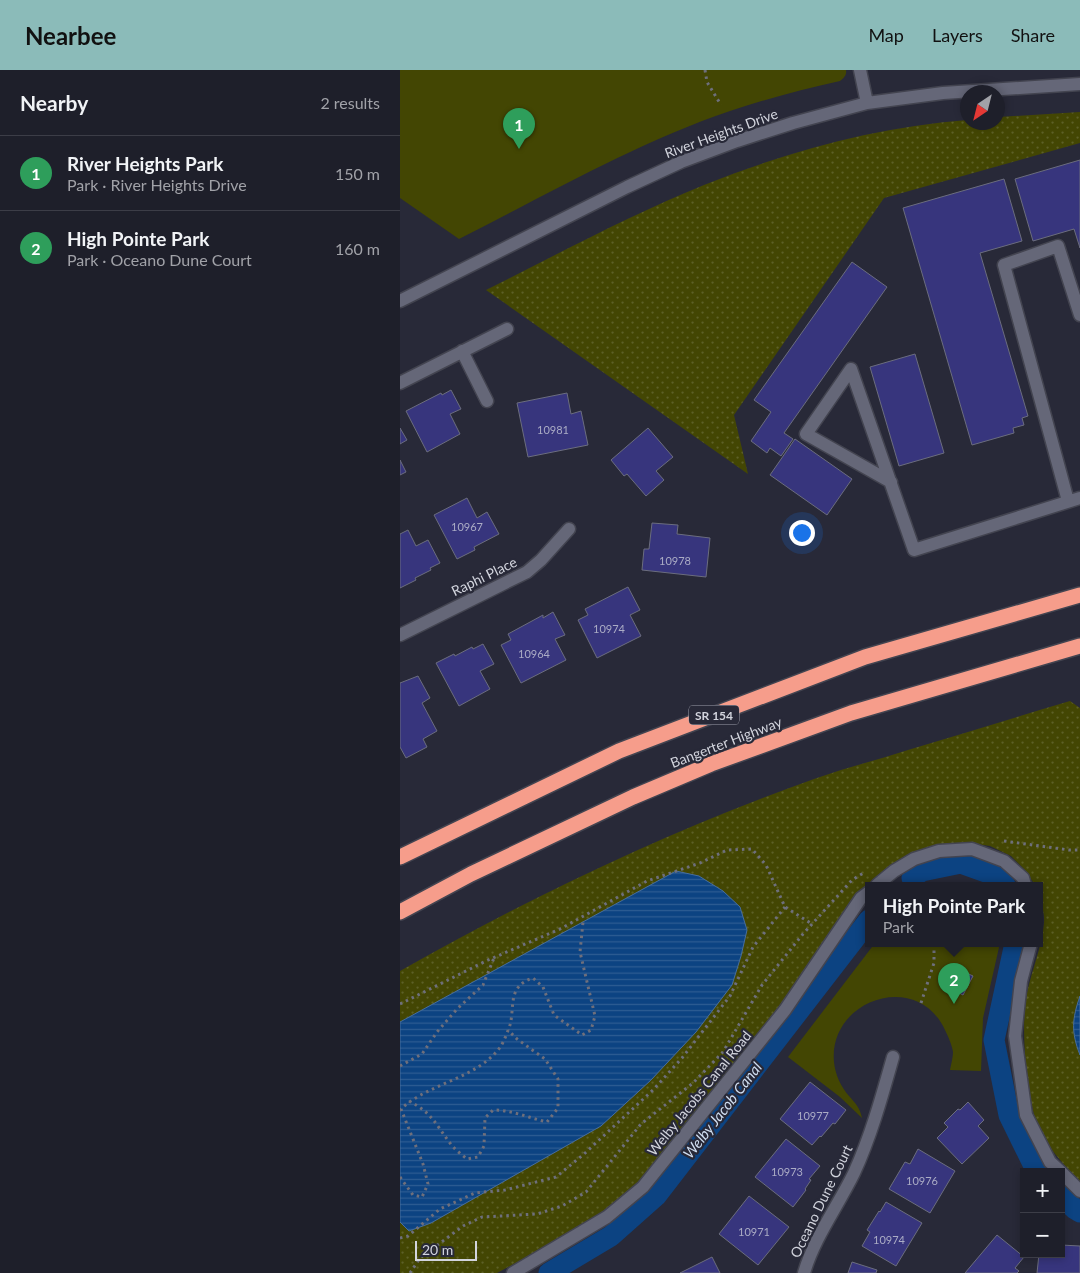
<!DOCTYPE html>
<html lang="en">
<head>
<meta charset="utf-8">
<style>
  :root { --surface:#1e1f2a; --page:#262732; --text:#f1f3f6; --muted:#a1a2a8; --line:#3c3d47; --accent:#8bbbb9 }
  body { margin:0; font-family:Lato,sans-serif; background:var(--page); color:var(--text) }
  .controls { position:absolute; right:15px; bottom:15px; display:grid; overflow:hidden; border-radius:0px; box-shadow:0 2px 8px #0003 }
  .controls button { width:45px; height:45px; display:grid; place-items:center; padding:0; border:0; border-bottom:1px solid var(--line); background:var(--surface); color:var(--text); font:25px sans-serif }
  .compass { position:absolute; left:560px; top:15px; width:45px; height:45px; border-radius:50%; background:var(--surface); box-shadow:0 2px 8px #0003; rotate:215deg }
  .scale { position:absolute; left:15px; bottom:12px; width:62px; box-sizing:border-box; padding-left:5px; border:2px solid #d2d4dd; border-top:0; font-size:14px; line-height:18px; white-space:nowrap; color:#d2d4dd; -webkit-text-stroke:4px #282938; paint-order:stroke }
  .you { position:absolute; left:401px; top:462px; width:18px; height:18px; margin:-12px; border:4px solid #fff; border-radius:50%; background:#1a73e8; box-shadow:0 0 0 8px #1a73e833 }
  .badge { display:grid; place-items:center; width:32px; height:32px; border-radius:50%; background:var(--accent); color:#fff; font-size:16px; font-weight:700 }
  .pin { position:absolute; translate:-50% -41px; filter:drop-shadow(0 1px 2px #0008) }
  .pin::after { content:''; position:absolute; top:26px; width:18px; height:15px; background:inherit; clip-path:polygon(0 0,100% 0,50% 100%) }
  .popup { position:absolute; left:465px; top:812px; width:178px; height:65px; box-sizing:border-box; display:grid; place-content:center; border-radius:0px; background:var(--surface); filter:drop-shadow(0 1px 4px #0005); font-size:16px; white-space:nowrap; color:var(--muted) }
  .popup b { font-size:19px; color:var(--text) }
  .popup::after { content:''; position:absolute; left:50%; top:100%; margin-left:-10px; border:10px solid transparent; border-top-color:var(--surface) }
  .list { margin:0; padding:0; list-style:none }
  h2 { display:flex; justify-content:space-between; align-items:center; height:65px; margin:0; padding:0 20px; font-size:21px }
  h2 small { font-size:16px; font-weight:400; color:var(--muted) }
  .list li { display:grid; grid-template-columns:32px 1fr auto; gap:15px; align-items:center; box-sizing:border-box; height:75px; padding:0 20px; border-top:1px solid var(--line) }
  .list b { display:block; font-size:19px; white-space:nowrap }
  .list p { margin:0; font-size:16px; white-space:nowrap; color:var(--muted) }
  .list em { font-size:16px; font-style:normal; color:var(--muted) }
  .map { position:relative; flex:none; width:680px; height:1203px; overflow:hidden }
  header { display:flex; align-items:center; gap:30px; box-sizing:border-box; height:70px; padding:0 25px; background:var(--accent); color:#111 }
  header strong { font-size:24px }
  nav { display:flex; gap:28px; margin-inline-start:auto; font-size:18px }
  main { display:flex }
  aside { flex:1; background:var(--surface) }
  .map>svg:first-child { display:block }
  .grass { fill:url(#grass-dots) }
  .green { fill:#434603 }
  .water { fill:url(#water-rules); stroke:#476e9d }
  .lines { fill:none; stroke-linecap:round; stroke-linejoin:round }
  .canal { stroke:#0c4382; stroke-width:21 }
  .building { fill:#37357d; stroke:#6b6d7e }
  .minor-casing { stroke:#434450; stroke-width:15 }
  .highway-casing { stroke:#434450; stroke-width:18 }
  .path { stroke:#6e6f7c; stroke-width:3; stroke-dasharray:2.5 4; stroke-linecap:butt }
  .minor { stroke:#656778; stroke-width:12 }
  .highway { stroke:#f69d8b; stroke-width:15 }
  .labels { text-anchor:middle; dominant-baseline:central; stroke-width:4.5; stroke-linejoin:round; paint-order:stroke }
  .number-label { font-size:11px; fill:#abacc5 }
  .shield { fill:#282938; stroke:#9fa1ac; stroke-width:1 }
  .shield-label { font-size:12px; font-weight:bold; fill:#d2d4dd }
  .street-label { font-size:14px; fill:#d2d4dd; stroke:#282938 }
  .water-label { font-size:15px; font-style:italic; fill:#d0def1; stroke:#282938 }
</style>
</head>
<body>
<header>
<strong>Nearbee</strong>
<nav><a>Map</a><a>Layers</a><a>Share</a></nav>
</header>
<main>
<aside>
<h2>Nearby<small>2 results</small></h2>
<ul class="list">
<li><span class="badge" style="background:#2e9e5b">1</span><div><b>River Heights Park</b><p>Park · River Heights Drive</p></div><em>150 m</em></li>
<li><span class="badge" style="background:#2e9e5b">2</span><div><b>High Pointe Park</b><p>Park · Oceano Dune Court</p></div><em>160 m</em></li>
</ul>
</aside>
<div class="map">
<svg width="680" height="1203" viewBox="0 0 680 1203">
  <defs>
    <pattern id="grass-dots" width="8" height="8" patternUnits="userSpaceOnUse" patternTransform="scale(1.25)"><rect width="8" height="8" fill="#434603"/><path d="M2 2h.1M6 6h.1" fill="none" stroke="#5d6027" stroke-width="1.8" stroke-linecap="round"/></pattern>
    <pattern id="water-rules" width="6" height="5" patternUnits="userSpaceOnUse" patternTransform="scale(1.25)"><rect width="6" height="5" fill="#0c4382"/><path d="M0 2.5h6" fill="none" stroke="#2e5d93"/></pattern>
  </defs>
  <rect width="100%" height="100%" fill="#282938"/>
  <path class="grass" d="M680,42V73L484,128L334,345L348,404L86,220C158,184 230,145 304,115C389,81 477,57 567,50L568,52H598V47Z
    M670,631L680,638V1112C666,1097 652,1082 642,1065C626,1038 620,953 627,923C632,900 642,876 644,853C645,841 639,828 639,815H635L625,800L611,786L590,776L569,773H549L525,780L484,800L462,821L383,935L242,1111L218,1133L172,1163L97,1203H0V901C132,826 271,760 414,709C445,698 477,690 508,680C562,664 616,647 670,631Z"/>
  <path class="green" d="M0,0H446C447,5 444,8 440,11C403,19 366,29 330,41C236,73 148,124 59,169L0,128Z
    M475,873H600L583,948L581,1001L550,1000C551,995 553,987 553,982C552,975 548,966 545,960C517,899 428,930 434,992C435,1004 441,1017 449,1026C456,1034 460,1038 462,1048L440,1027L388,987Z"/>
  <path class="water" d="M276,801L299,806L323,821L340,837L347,860L341,886L332,915L296,962L251,1010L201,1056L31,1153L9,1161L0,1152V952Z
    M680,926V985C671,962 672,949 680,926Z"/>
  <g class="lines">
    <path class="canal" d="M512,808L522,801L561,793L600,807L605,815
      M615,873L594,970L609,1045L637,1102
      M661,1126L675,1139L680,1142
      M149,1203L211,1166L256,1126L469,850"/>
  </g>
  <path class="building" d="M680,90V178L674,159L633,171L615,109Z
    M604,109L622,171L580,183L628,346L622,348L624,355L613,358L614,363L572,375L503,138Z
    M452,192L487,217L384,363L393,369L381,386L370,378L367,383L351,371L371,342L354,330Z
    M515,284L544,383L499,396L470,297Z
    M51,320L61,339L50,344L60,364L27,382L6,341L41,323L42,325Z
    M167,323L171,344L181,341L188,375L128,387L117,333Z
    M0,358L7,370L0,374Z
    M248,358L273,387L256,401L264,410L246,426L227,404L224,406L211,390Z
    M395,369L452,409L427,445L370,405Z
    M0,390L6,402L0,405Z
    M67,428L77,448L87,442L99,464L74,477L75,480L57,489L34,445Z
    M252,453L278,455L277,464L310,468L306,507L242,500L244,479H249Z
    M8,460L16,476L28,470L40,493L30,498L31,500L15,508L16,510L0,518V464Z
    M228,517L240,540L230,545L241,566L197,588L178,550L188,545L185,539Z
    M153,542L165,565L155,569L166,590L121,613L101,575L111,570L108,564L143,545V548Z
    M83,574L94,594L80,601L90,619L59,636L36,593L54,584L55,586L72,577L73,579Z
    M18,606L30,628L22,633L37,661L23,669L27,677L6,688L0,677V613Z
    M552,896L573,906L563,925L543,915Z
    M410,1012L446,1040L435,1054L433,1053L421,1067L420,1066L412,1075L380,1049Z
    M568,1032L584,1050L578,1056L589,1068L562,1094L537,1068L548,1057L544,1053L558,1039L560,1040Z
    M386,1069L420,1096L409,1109L411,1110L405,1119L406,1120L393,1137L355,1107Z
    M518,1079L555,1101L530,1143L489,1119L505,1092L510,1094Z
    M349,1126L389,1157L358,1195L319,1164Z
    M486,1132L522,1153L496,1196L462,1176L470,1162L467,1160L479,1141L480,1142Z
    M597,1165L624,1187L615,1198L619,1201L617,1203H565Z
    M661,1175L680,1176V1203H637L639,1184H661Z
    M312,1187L320,1203H280Z
    M452,1192L477,1200L476,1203H448Z"/>
  <g class="lines">
    <g class="minor-casing">
      <path id="minor" d="M460,0L467,33
        M0,231L227,117L281,92L337,71L393,53L467,33L543,23L680,14
        M62,281L87,331
        M0,313L107,259
        M491,412L406,364L451,299L514,480L680,428
        M668,431L604,195L658,176L680,245
        M0,565L127,502L141,490L169,459
        M477,815L494,801L514,789L539,781L572,779L604,791L623,808L625,815
        M631,873L621,911L615,966L626,1045L650,1092L661,1102
        M661,1102L680,1121
        M113,1203L207,1147L243,1117L385,940L461,828L469,822
        M404,1203C414,1168 438,1136 454,1103C471,1066 482,1026 493,987"/>
    </g>
    <g class="highway-casing">
      <path id="highway" d="M0,787L219,681L465,587L680,525
        M0,842L71,804L233,727L311,694L451,643L680,576"/>
    </g>
    <path class="path" d="M305,0L307,12L321,35
      M604,771L669,780H680
      M521,933L534,893V873
      M0,934L86,891L160,859L247,811L300,793L327,780L352,779L366,795L385,837L412,854
      M0,996L22,984L37,962L57,939L83,915L94,888
      M9,1031C33,1044 34,1052 50,1073C54,1079 61,1084 67,1089L78,1087L84,1076L85,1048L93,1040C112,1040 129,1048 147,1052L158,1038V1009L145,989L117,969L108,960
      M0,1107L13,1125L22,1127L28,1114L23,1094L1,1039C28,1013 78,1009 101,976C104,971 108,961 110,955C115,937 107,916 133,908L143,917L154,945L182,965L191,960L195,946L180,882L183,852
      M0,1168L8,1166L40,1139L75,1123L105,1120L156,1107L184,1084L253,1020L282,988L330,926L353,877L385,837
      M10,1203L20,1188L63,1156L82,1147L137,1144L162,1136L186,1122L241,1054L293,1013L323,982L362,915L403,864L452,810L465,802"/>
    <use href="#minor" class="minor"/>
    <use href="#highway" class="highway"/>
  </g>
  <g class="labels">
    <g class="number-label">
      <text x="153" y="359">10981</text>
      <text x="67" y="456">10967</text>
      <text x="275" y="490">10978</text>
      <text x="209" y="558">10974</text>
      <text x="134" y="583">10964</text>
      <text x="413" y="1045">10977</text>
      <text x="387" y="1101">10973</text>
      <text x="522" y="1110">10976</text>
      <text x="354" y="1161">10971</text>
      <text x="489" y="1169">10974</text>
    </g>
    <rect class="shield" x="289" y="635.5" width="50" height="19" rx="4"/>
    <g class="shield-label">
      <text x="314" y="645">SR 154</text>
    </g>
    <g class="street-label">
      <text transform="translate(321 63) rotate(-20)">River Heights Drive</text>
      <text transform="translate(84 506) rotate(-26)">Raphi Place</text>
      <text transform="translate(326 672) rotate(-21)">Bangerter Highway</text>
      <text transform="translate(299 1023) rotate(-51)">Welby Jacobs Canal Road</text>
      <text transform="translate(421 1131) rotate(-64)">Oceano Dune Court</text>
    </g>
    <g class="water-label">
      <text transform="translate(322 1040) rotate(-52)">Welby Jacob Canal</text>
    </g>
  </g>
</svg>
<div class="controls">
<button>+</button>
<button>−</button>
</div>
<svg class="compass" viewBox="-18 -18 36 36"><path d="M0-13l5 13h-10z" fill="#e53935"/><path d="M0 13l5-13h-10z" fill="#a1a2a8"/></svg>
<div class="scale">20 m</div>
<div class="you"></div>
<div class="pin badge" style="left:119px;top:79px;background:#2e9e5b">1</div>
<div class="pin badge" style="left:554px;top:934px;background:#2e9e5b">2</div>
<div class="popup"><b>High Pointe Park</b>Park</div>
</div>
</main>
</body>
</html>
